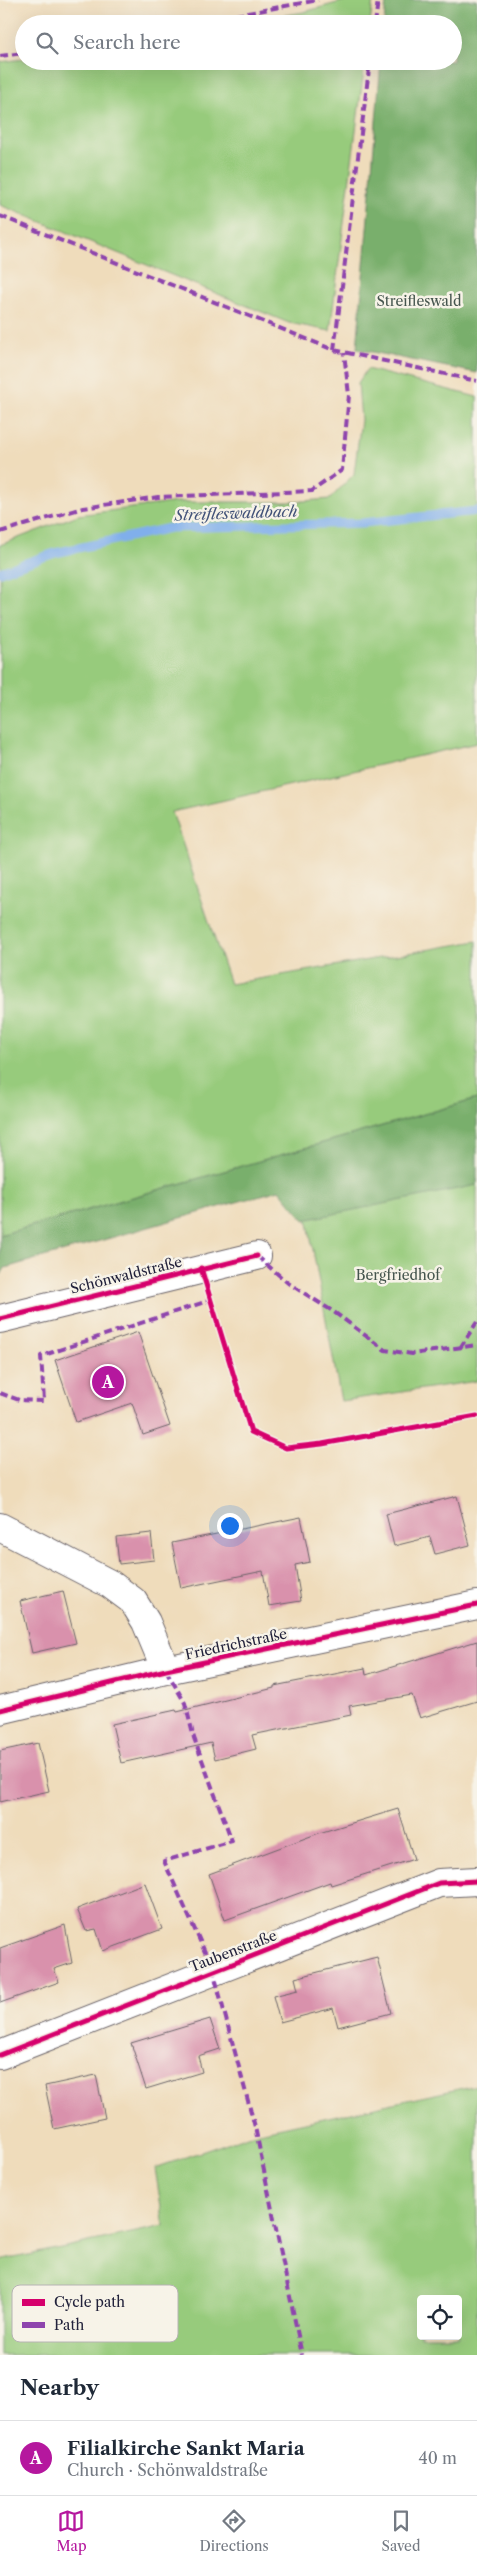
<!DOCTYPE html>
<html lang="en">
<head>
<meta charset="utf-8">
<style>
  :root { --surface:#fff; --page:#f6f6f7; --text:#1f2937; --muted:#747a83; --line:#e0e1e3; --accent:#b5179e }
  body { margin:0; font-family:"Libre Caslon Text",serif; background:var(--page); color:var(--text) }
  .controls { position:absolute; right:15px; bottom:15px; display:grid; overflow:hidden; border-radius:5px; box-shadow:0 5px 20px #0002 }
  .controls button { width:45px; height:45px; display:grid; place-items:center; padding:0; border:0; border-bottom:1px solid var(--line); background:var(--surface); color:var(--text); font:25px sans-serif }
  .you { position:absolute; left:229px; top:1525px; width:18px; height:18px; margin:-12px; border:4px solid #fff; border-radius:50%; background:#1a73e8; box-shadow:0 0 0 8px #1a73e833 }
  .badge { display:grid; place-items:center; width:32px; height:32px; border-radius:50%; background:var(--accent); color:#fff; font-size:16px; font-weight:700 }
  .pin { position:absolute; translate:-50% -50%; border:2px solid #fff; box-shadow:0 1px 5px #0006 }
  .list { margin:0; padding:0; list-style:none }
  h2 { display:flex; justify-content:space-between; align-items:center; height:65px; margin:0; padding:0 20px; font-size:21px }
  h2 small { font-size:16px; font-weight:400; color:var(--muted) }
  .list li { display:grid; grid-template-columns:32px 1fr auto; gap:15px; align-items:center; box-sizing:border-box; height:75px; padding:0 20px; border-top:1px solid var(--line) }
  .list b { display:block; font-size:19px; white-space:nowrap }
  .list p { margin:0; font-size:16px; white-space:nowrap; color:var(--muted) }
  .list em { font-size:16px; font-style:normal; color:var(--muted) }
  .icon { flex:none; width:28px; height:28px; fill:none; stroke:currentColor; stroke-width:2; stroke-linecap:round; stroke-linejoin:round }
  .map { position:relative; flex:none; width:477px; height:2355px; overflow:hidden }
  .search { position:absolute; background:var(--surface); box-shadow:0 5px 20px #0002; left:15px; right:15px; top:15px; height:55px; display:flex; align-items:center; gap:12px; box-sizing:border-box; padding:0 18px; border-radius:28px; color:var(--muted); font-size:19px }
  .sheet { height:140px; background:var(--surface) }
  nav { display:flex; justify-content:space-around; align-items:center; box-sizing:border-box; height:70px; border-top:1px solid var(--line); background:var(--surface); font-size:14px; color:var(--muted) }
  nav a { display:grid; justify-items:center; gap:2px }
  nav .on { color:var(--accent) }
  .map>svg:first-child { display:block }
  .green { fill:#97cb7c; stroke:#5c765c; fill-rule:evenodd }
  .forest { fill:#79af6c; stroke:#4e6854 }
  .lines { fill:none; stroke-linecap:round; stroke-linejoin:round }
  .stream { stroke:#80afeb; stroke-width:9 }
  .building { fill:#d991ac }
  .minor-casing { stroke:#6a6368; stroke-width:30 }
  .minor { stroke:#fff; stroke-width:28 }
  .quiet { stroke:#8e44ad; stroke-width:4; stroke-dasharray:8 4; stroke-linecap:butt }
  .cycleway-casing { stroke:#f7f3e8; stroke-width:8 }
  .cycleway { stroke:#d6006c; stroke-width:5 }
  .labels { text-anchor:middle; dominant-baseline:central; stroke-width:5; stroke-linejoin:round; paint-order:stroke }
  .park-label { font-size:14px; fill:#45554e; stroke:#f7f3e8 }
  .street-label { font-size:14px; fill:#22223b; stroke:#f7f3e8 }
  .water-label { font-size:15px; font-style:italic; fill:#435379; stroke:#f7f3e8 }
  .key { fill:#f7f3e8; stroke:#b7b4b4; stroke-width:1 }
  .key-label { font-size:14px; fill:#22223b }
</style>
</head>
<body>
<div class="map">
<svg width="477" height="2355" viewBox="0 0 477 2355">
  <rect width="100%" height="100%" fill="#f7f3e8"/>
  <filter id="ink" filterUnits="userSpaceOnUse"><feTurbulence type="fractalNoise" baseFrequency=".02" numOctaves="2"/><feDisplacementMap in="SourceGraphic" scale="10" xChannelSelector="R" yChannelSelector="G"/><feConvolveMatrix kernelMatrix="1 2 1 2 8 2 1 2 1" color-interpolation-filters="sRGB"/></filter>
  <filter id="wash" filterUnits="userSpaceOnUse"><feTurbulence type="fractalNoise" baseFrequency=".0096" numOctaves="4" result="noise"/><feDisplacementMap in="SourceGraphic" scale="20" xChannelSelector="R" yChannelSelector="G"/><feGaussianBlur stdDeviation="1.12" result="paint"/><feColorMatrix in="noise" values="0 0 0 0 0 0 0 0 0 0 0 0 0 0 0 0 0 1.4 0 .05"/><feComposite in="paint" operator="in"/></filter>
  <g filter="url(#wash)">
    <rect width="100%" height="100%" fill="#efdcbb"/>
    <path class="green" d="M348,0H373L370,24H233L304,12Z
      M24,59V61H365L330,331L289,323L0,205V62Z
      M367,369L477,397V743L172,812L230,984L477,941V1099L0,1235V545L78,515L178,502H290L330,499L354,474L361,420L358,383Z
      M477,1179V1381L341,1401L306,1212Z
      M477,2085V2355H0V2261L164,2226L155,2168L259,2132ZM421,2299H458V2336H421Z"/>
    <path class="forest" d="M386,0H477V373L357,349L381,61H453V24H384Z
      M477,1099V1185L304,1220L279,1190L5,1268L0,1277V1235Z"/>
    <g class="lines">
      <path class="stream" d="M0,572L55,553L170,528L362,523L477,511"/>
    </g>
    <g id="blocks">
      <path class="building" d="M138,1332L170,1426L143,1435L132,1403L76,1422L55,1360Z
        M457,1496L470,1545L435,1554L430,1537L394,1546L386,1514Z
        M301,1517L310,1562L295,1565L301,1601L269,1606L263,1571L181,1588L172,1543Z
        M151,1533L154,1560L119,1564L116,1537Z
        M63,1591L76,1643L32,1653L20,1601Z
        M477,1641V1701L420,1718L412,1695L349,1706L351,1715L252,1735L256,1749L215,1759L211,1743L121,1763L112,1724L176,1710L177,1712L274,1688V1686L365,1668L366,1675Z
        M38,1743L49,1791L0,1802V1751Z
        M398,1809L414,1859L331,1885L330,1882L225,1920L209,1874L319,1833Z
        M145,1883L162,1929L103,1951L96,1929L86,1931L77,1909Z
        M65,1925L72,1963L54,1969L59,1982L0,2003V1948Z
        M377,1957L391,2013L338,2027L333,2008L280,2022L273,1996L298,1990L295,1978Z
        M210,2019L220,2049L198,2056L202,2072L146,2089L131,2043Z
        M96,2075L105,2118L54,2129L45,2086Z"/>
    </g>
  </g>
  <g filter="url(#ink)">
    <use href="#blocks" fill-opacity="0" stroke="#6a6368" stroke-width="1"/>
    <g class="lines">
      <g class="minor-casing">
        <path id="minor" d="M0,1319L257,1256
          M0,1527L110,1584L133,1601L146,1622L166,1670
          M0,1710L166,1670L477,1605
          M0,2055L439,1883L477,1881"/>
      </g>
      <use href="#minor" class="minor"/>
      <path class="quiet" d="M188,24L318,0
        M375,24L378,0
        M0,56L24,53
        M0,216L334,350L477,381
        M334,350L370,61
        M0,532L83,508L158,497L312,491L342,470L349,395L344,353
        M257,1256L288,1283L334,1312L385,1350L412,1354L477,1345
        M460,1348L477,1322
        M0,1393L19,1400L44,1401L41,1356L211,1300
        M166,1670L185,1703L194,1738L232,1841L164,1861L213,1970L255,2127L302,2355"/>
      <g class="cycleway-casing">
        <path id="cycleway" d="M201,1268L251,1432L286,1448L322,1444L477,1416
          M0,1319L257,1256
          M0,1710L166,1670L477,1605
          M0,2055L439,1883L477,1881"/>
      </g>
      <use href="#cycleway" class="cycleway"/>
    </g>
  </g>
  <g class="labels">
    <g class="park-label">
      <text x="419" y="301">Streifleswald</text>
      <text x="398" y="1275">Bergfriedhof</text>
    </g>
    <g class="street-label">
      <text transform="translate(126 1275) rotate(-14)">Schönwaldstraße</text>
      <text transform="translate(236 1644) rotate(-12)">Friedrichstraße</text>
      <text transform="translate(233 1951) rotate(-21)">Taubenstraße</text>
    </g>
    <g class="water-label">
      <text transform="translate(236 513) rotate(-2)">Streifleswaldbach</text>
    </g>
  </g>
  <rect x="12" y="2285" width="166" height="57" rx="8" class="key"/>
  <rect x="22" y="2299" width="23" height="7" fill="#d6006c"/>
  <rect x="22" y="2322" width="23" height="6" fill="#8e44ad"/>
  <g class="key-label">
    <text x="54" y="2307">Cycle path</text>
    <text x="54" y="2330">Path</text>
  </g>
</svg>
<div class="controls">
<button><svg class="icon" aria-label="locate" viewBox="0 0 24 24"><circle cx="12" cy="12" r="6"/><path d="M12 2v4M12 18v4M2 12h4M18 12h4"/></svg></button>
</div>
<div class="you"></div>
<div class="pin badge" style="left:108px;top:1382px">A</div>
<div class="search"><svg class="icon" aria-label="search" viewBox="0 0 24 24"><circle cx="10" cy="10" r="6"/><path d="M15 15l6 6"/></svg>Search here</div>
</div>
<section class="sheet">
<h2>Nearby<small></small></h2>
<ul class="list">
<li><span class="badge">A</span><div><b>Filialkirche Sankt Maria</b><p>Church · Schönwaldstraße</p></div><em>40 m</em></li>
</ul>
</section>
<nav>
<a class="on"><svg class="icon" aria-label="map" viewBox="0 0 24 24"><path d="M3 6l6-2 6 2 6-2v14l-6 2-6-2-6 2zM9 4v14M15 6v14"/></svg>Map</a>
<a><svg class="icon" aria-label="directions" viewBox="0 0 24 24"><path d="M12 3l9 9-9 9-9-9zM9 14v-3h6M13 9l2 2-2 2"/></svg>Directions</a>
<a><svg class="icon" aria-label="saved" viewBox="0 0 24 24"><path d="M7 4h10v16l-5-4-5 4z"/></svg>Saved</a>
</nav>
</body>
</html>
